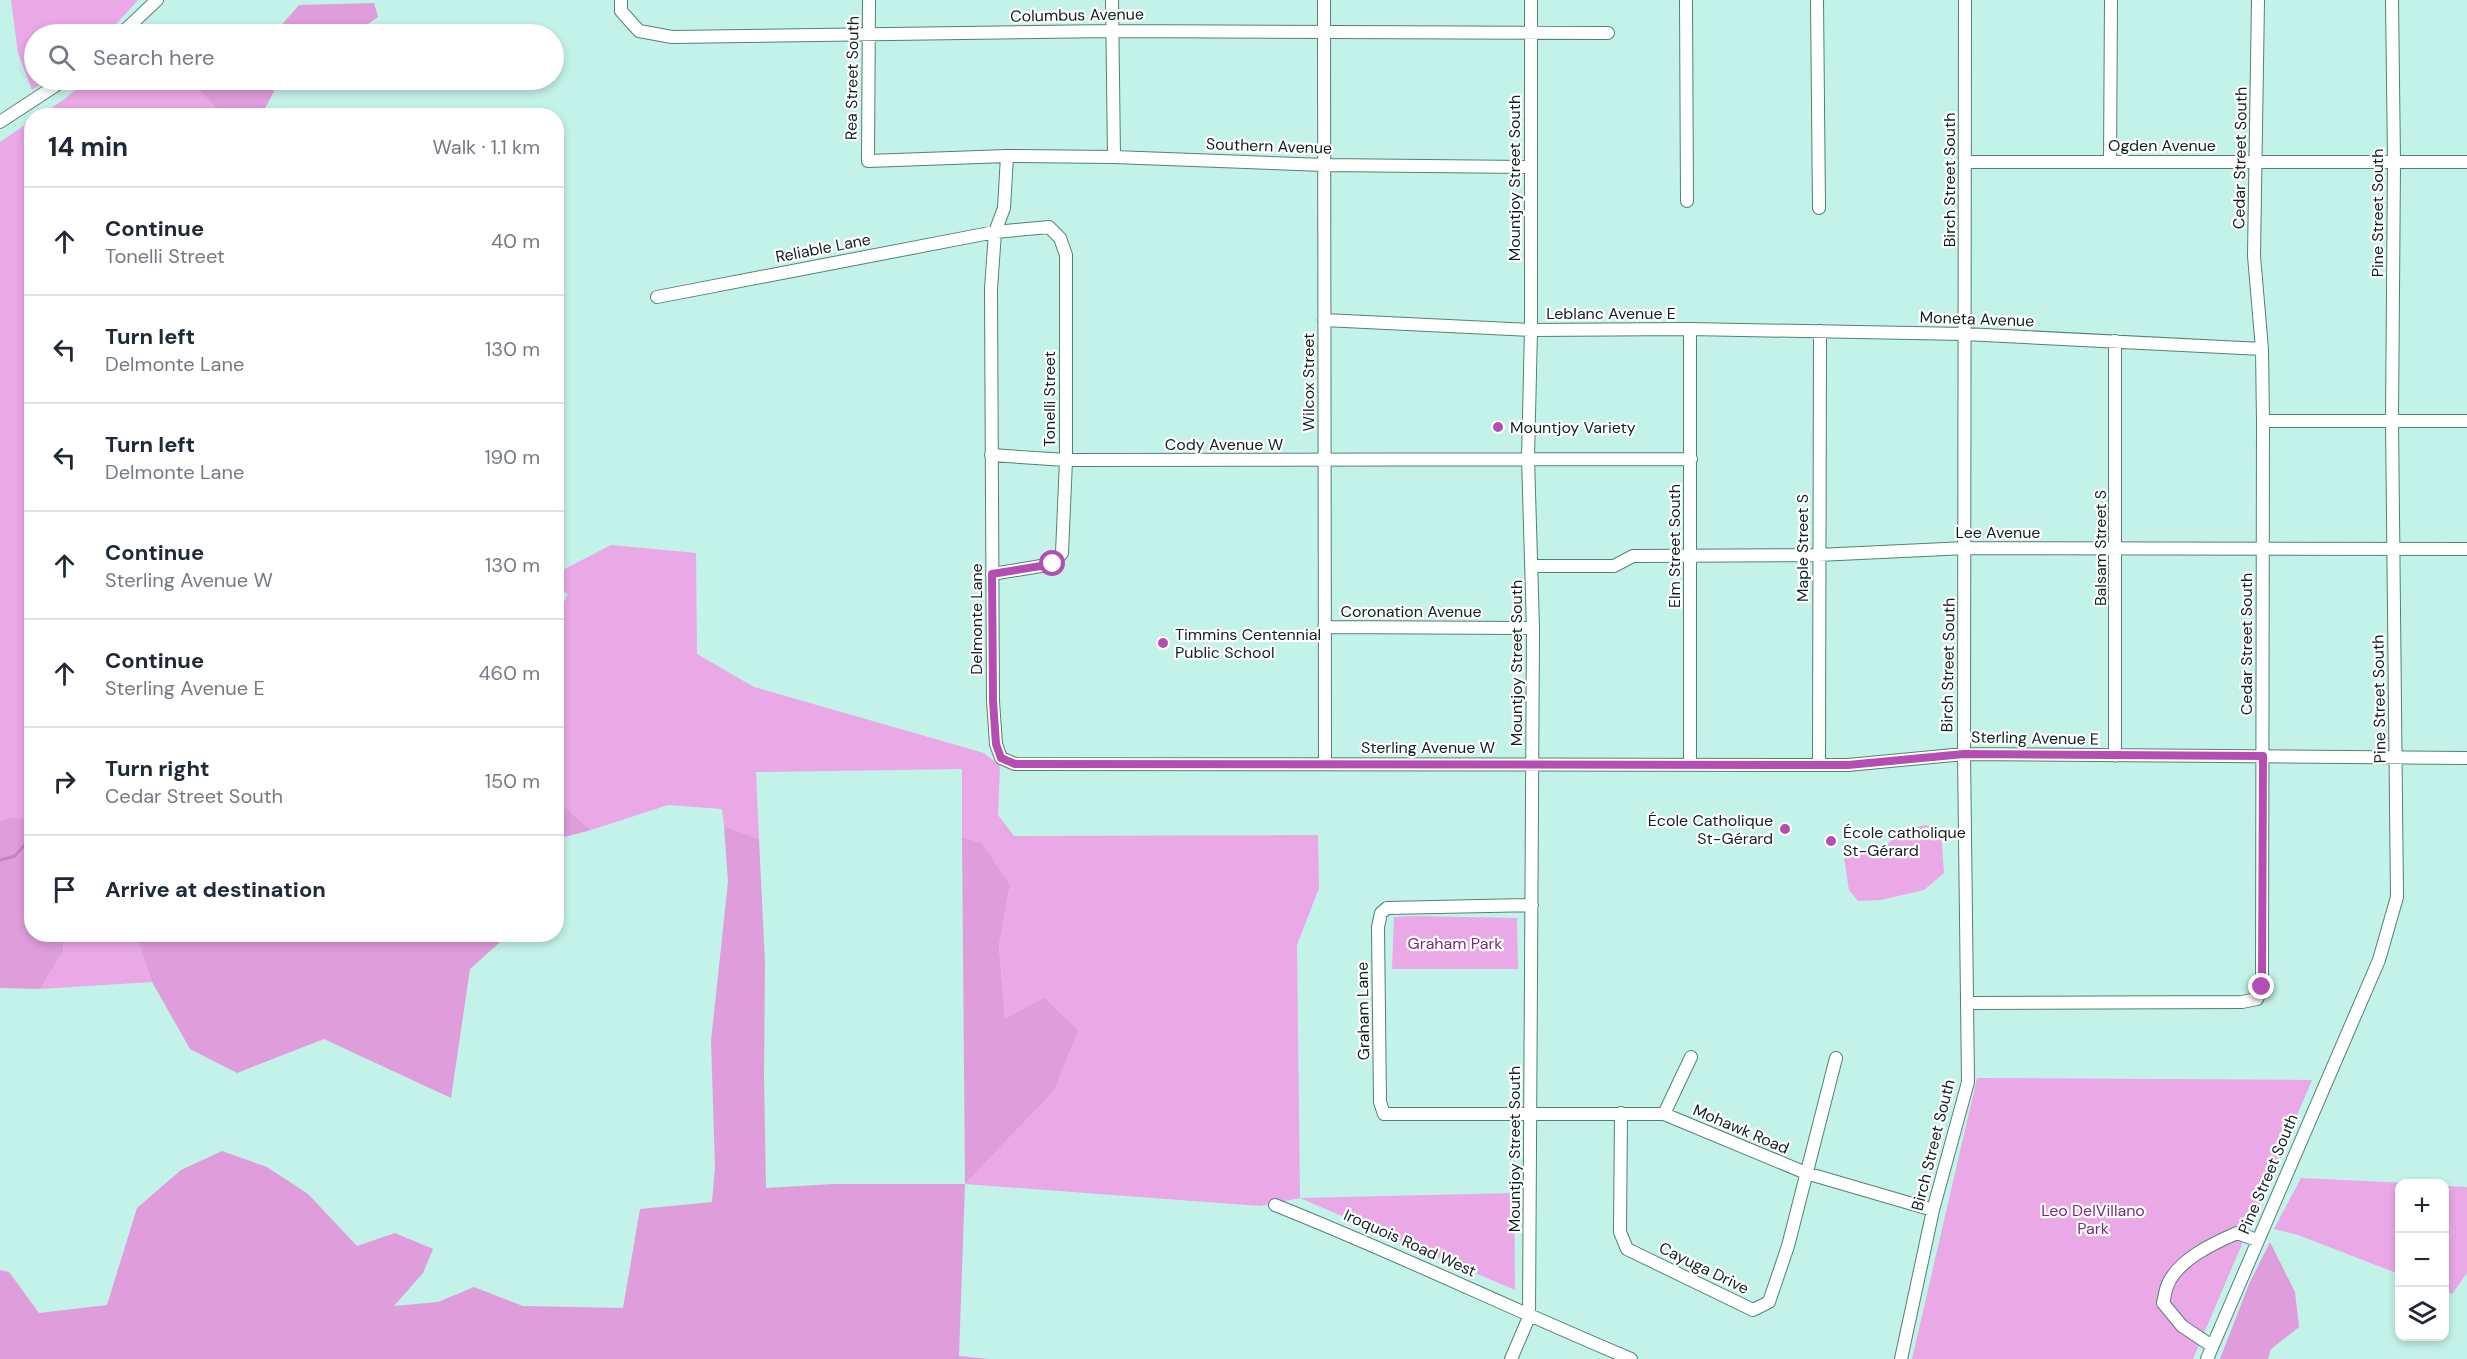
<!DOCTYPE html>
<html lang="en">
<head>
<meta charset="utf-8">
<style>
  :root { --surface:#fff; --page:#f2f2f3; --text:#1f2937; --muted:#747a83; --line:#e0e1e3 }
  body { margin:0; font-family:"DM Sans",sans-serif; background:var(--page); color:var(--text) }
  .controls { position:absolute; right:18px; bottom:18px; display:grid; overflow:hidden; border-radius:12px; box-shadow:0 3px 9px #0003 }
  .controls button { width:54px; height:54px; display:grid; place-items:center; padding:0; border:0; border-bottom:2px solid var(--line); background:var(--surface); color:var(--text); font:30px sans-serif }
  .stop { position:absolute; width:18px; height:18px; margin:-14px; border:4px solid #b54eb3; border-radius:50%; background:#fff }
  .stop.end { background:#b54eb3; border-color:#fff; box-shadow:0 2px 6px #0008 }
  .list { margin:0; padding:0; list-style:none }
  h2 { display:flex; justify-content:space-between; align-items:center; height:78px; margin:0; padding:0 24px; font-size:26px }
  h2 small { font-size:20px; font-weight:400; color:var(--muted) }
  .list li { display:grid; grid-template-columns:39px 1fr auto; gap:18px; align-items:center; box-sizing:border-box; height:108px; padding:0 24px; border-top:2px solid var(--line) }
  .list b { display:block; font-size:22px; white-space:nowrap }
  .list p { margin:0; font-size:20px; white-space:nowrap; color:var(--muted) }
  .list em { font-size:20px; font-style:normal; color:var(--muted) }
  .icon { flex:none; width:33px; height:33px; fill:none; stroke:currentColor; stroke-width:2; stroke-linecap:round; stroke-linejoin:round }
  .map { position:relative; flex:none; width:2467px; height:1359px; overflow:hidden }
  .search { position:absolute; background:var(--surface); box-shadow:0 3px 9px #0003; left:24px; top:24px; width:540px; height:66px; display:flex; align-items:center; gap:15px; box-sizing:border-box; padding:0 21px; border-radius:33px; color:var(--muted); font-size:22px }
  .panel { position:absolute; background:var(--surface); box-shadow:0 3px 9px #0003; left:24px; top:108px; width:540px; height:834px; border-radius:24px }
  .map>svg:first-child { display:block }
  .green { fill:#eaa8e6 }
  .forest { fill:#df9ddb }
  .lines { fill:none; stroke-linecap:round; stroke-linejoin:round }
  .stream { stroke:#c383c0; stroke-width:3 }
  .minor-casing { stroke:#548078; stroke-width:14 }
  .minor { stroke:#fff; stroke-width:12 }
  .route { stroke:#b54eb3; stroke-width:8 }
  .poi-dot { fill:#b54eb3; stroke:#fff; stroke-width:2 }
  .labels { text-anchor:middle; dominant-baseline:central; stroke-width:4.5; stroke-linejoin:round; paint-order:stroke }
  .street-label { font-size:16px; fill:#0f211e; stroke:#fff }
  .poi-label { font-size:16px; fill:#0f211e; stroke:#fff; text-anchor:start }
  .park-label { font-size:16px; fill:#772b76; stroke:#fff }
</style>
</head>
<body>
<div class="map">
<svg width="2467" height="1359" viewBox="0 0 2467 1359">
  <rect width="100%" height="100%" fill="#c3f2e9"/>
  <path class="green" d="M11,0H138L107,34H34V80H46L32,90L18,53Z
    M87,80H192L224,114L40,116L66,98Z
    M31,121L32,820L15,817L0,820V142Z
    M611,545L696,553L697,654L754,687L984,753L1000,766L998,815L1014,836L1318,835L1319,888L1297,945L1300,1198L1514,1193L1515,1290L1300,1198L1260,1206L965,1184L1053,1092L1005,1019L999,946L1010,885L982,843L962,837V769L756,772L759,839L724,826L722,809L668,805L591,830L557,800V616L568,594L557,588V573Z
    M1924,825L1937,827L1942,844L1944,873L1924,890L1881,900L1858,901L1849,890L1844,858L1881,849L1904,831Z
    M1413,916L1517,918L1518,969H1392L1394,917Z
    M64,935H136L152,982L40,989L63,952Z
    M1977,1078L2312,1080L2193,1359H1912Z
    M2301,1178L2406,1183L2400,1184L2399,1274L2298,1235L2274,1229Z
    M2444,1186L2467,1187V1273L2452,1294L2445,1291Z"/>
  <path class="forest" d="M374,3L378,17L361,29L346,34H263L277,30L299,5Z
    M191,80H280L261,116L223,115Z
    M556,800H557L591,830L557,839Z
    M15,817L31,820L32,934L64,935L63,952L40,989L0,988V820Z
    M724,826L759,839L765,963L764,1076L766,1188L833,1184H965L962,837L982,843L1010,885L999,946L1005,1019L1044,998L1078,1030L1053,1092L965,1184L959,1356L989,1359H0V1270L9,1272L39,1313L107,1305L137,1208L181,1170L222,1151L267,1167L308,1194L357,1246L395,1233L433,1249L423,1273L394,1306L438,1302L474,1287L523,1306L623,1308L640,1209L712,1202L715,1167L711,1041L728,882Z
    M136,935V934L508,935L470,969L451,1098L324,1039L237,1073L190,1049L152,982Z
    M2270,1242L2295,1292L2299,1327L2271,1349L2268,1359H2220L2249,1284Z"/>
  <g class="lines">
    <path class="stream" d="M0,860L15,856L32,836"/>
    <g class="minor-casing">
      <path id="minor" d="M621,0V11L639,31L672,37L1112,31L1608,33
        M869,0L868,161L1007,156L1114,157L1324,165L1529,167
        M1112,0L1114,157
        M1324,0L1325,764
        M1686,0L1687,201
        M1817,0L1819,208
        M121,34L157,0
        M0,122L64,80
        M1007,156L1004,208L995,232L991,289L993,701L996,744L1001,758L1015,764L1848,765L1964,754L2467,758
        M1966,162H2467
        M2110,162L2111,0
        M657,297L995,232L1049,227L1060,238L1066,255V460L1062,553L1053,564L992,574
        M1324,320L1531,330L1690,329L1965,334L2262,349
        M2263,421H2467
        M991,455L1066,460L1691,459
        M1532,566H1614L1633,556L1818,555L1966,548L2467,549
        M1324,627L1533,628
        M2115,756V341
        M1690,763V329
        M1819,764L1820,331
        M1532,905L1387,908L1381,913L1378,927L1380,1102L1384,1114H1664L1806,1173L1933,1210
        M1969,1003L2242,1002L2257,999L2262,987L2263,421L2262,349L2254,256L2258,0
        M1621,1113L1620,1232L1627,1249L1753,1310L1769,1302L1788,1246L1836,1058
        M1664,1114L1691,1057
        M1275,1205C1396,1253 1511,1309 1631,1359
        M2212,1346L2182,1326L2163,1303C2165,1297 2165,1290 2168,1284C2179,1259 2214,1243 2237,1233L2257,1240
        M1511,1359L1529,1317L1533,628L1528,458L1531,330V0
        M1901,1359L1933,1210L1968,1082L1964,754L1965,0
        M2207,1359L2379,960L2397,897L2392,420L2394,161L2392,0"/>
    </g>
    <use href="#minor" class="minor"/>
  </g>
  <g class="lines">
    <path class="route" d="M1053,564L992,574L993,701L996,744L1001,758L1015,764L1848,765L1964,754L2263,756L2262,987"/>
  </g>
  <g class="poi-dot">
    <circle cx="1498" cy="427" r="6"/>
    <circle cx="1163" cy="643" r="6"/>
    <circle cx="1785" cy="829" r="6"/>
    <circle cx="1831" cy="841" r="6"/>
  </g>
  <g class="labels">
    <g class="street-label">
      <text transform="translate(1077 15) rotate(-1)">Columbus Avenue</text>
      <text transform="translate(852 78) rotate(-89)">Rea Street South</text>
      <text x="2162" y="145">Ogden Avenue</text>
      <text transform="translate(1269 146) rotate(2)">Southern Avenue</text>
      <text transform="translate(2240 158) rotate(-89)">Cedar Street South</text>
      <text transform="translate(1514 178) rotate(-90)">Mountjoy Street South</text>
      <text transform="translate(1949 180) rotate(-90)">Birch Street South</text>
      <text transform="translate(2377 213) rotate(-90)">Pine Street South</text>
      <text transform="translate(823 248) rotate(-11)">Reliable Lane</text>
      <text x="1611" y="313">Leblanc Avenue E</text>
      <text transform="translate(1977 319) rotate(2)">Moneta Avenue</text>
      <text transform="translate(1308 382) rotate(-90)">Wilcox Street</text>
      <text transform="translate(1049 399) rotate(-90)">Tonelli Street</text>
      <text x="1224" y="444">Cody Avenue W</text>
      <text x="1998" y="532">Lee Avenue</text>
      <text transform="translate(1674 546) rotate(-90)">Elm Street South</text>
      <text transform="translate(1802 548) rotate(-90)">Maple Street S</text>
      <text transform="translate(2100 548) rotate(-90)">Balsam Street S</text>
      <text x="1411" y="611">Coronation Avenue</text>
      <text transform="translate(976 619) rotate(-90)">Delmonte Lane</text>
      <text transform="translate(2246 644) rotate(-90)">Cedar Street South</text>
      <text transform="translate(1516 663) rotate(-90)">Mountjoy Street South</text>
      <text transform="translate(1948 665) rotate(-89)">Birch Street South</text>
      <text transform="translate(2379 699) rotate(-91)">Pine Street South</text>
      <text transform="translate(2035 738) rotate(1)">Sterling Avenue E</text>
      <text x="1428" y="747">Sterling Avenue W</text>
      <text transform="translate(1363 1011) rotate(-91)">Graham Lane</text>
      <text transform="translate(1741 1129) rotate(23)">Mohawk Road</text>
      <text transform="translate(1933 1145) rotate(-76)">Birch Street South</text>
      <text transform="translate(1514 1149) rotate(-90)">Mountjoy Street South</text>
      <text transform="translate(2268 1174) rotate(-67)">Pine Street South</text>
      <text transform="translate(1410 1243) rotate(24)">Iroquois Road West</text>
      <text transform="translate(1704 1268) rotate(26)">Cayuga Drive</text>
    </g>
    <g class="poi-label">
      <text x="1510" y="427">Mountjoy Variety</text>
      <text x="1175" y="634">Timmins Centennial<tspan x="1175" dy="18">Public School</tspan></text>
      <text x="1773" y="820" text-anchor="end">École Catholique<tspan x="1773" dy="18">St-Gérard</tspan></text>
      <text x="1843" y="832">École catholique<tspan x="1843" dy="18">St-Gérard</tspan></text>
    </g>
    <g class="park-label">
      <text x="1455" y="943">Graham Park</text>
      <text x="2093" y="1210">Leo DelVillano<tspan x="2093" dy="18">Park</tspan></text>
    </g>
  </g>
</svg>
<div class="controls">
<button>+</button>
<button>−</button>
<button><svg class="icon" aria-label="layers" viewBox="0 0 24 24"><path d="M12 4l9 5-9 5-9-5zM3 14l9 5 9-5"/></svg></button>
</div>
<div class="stop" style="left:1053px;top:564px"></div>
<div class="stop end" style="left:2262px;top:987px"></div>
<div class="search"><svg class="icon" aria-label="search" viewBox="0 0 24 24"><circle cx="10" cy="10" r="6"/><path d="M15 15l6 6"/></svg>Search here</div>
<section class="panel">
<h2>14 min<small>Walk · 1.1 km</small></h2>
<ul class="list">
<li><svg class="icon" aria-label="ahead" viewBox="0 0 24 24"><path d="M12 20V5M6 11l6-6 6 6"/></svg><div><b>Continue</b><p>Tonelli Street</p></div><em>40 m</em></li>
<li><svg class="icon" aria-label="left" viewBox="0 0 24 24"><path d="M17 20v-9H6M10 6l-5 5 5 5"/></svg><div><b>Turn left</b><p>Delmonte Lane</p></div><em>130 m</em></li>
<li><svg class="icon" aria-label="left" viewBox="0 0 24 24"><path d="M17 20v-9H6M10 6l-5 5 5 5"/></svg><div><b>Turn left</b><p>Delmonte Lane</p></div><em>190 m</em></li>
<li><svg class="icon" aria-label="ahead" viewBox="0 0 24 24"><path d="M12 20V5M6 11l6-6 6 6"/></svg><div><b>Continue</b><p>Sterling Avenue W</p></div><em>130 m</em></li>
<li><svg class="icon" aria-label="ahead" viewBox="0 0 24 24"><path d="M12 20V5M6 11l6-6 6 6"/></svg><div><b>Continue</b><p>Sterling Avenue E</p></div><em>460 m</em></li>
<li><svg class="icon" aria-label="right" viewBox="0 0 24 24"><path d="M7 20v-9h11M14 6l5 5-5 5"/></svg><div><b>Turn right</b><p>Cedar Street South</p></div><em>150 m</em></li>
<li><svg class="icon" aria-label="arrive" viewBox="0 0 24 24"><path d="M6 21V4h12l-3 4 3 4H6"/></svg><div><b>Arrive at destination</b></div></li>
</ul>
</section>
</div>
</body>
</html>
